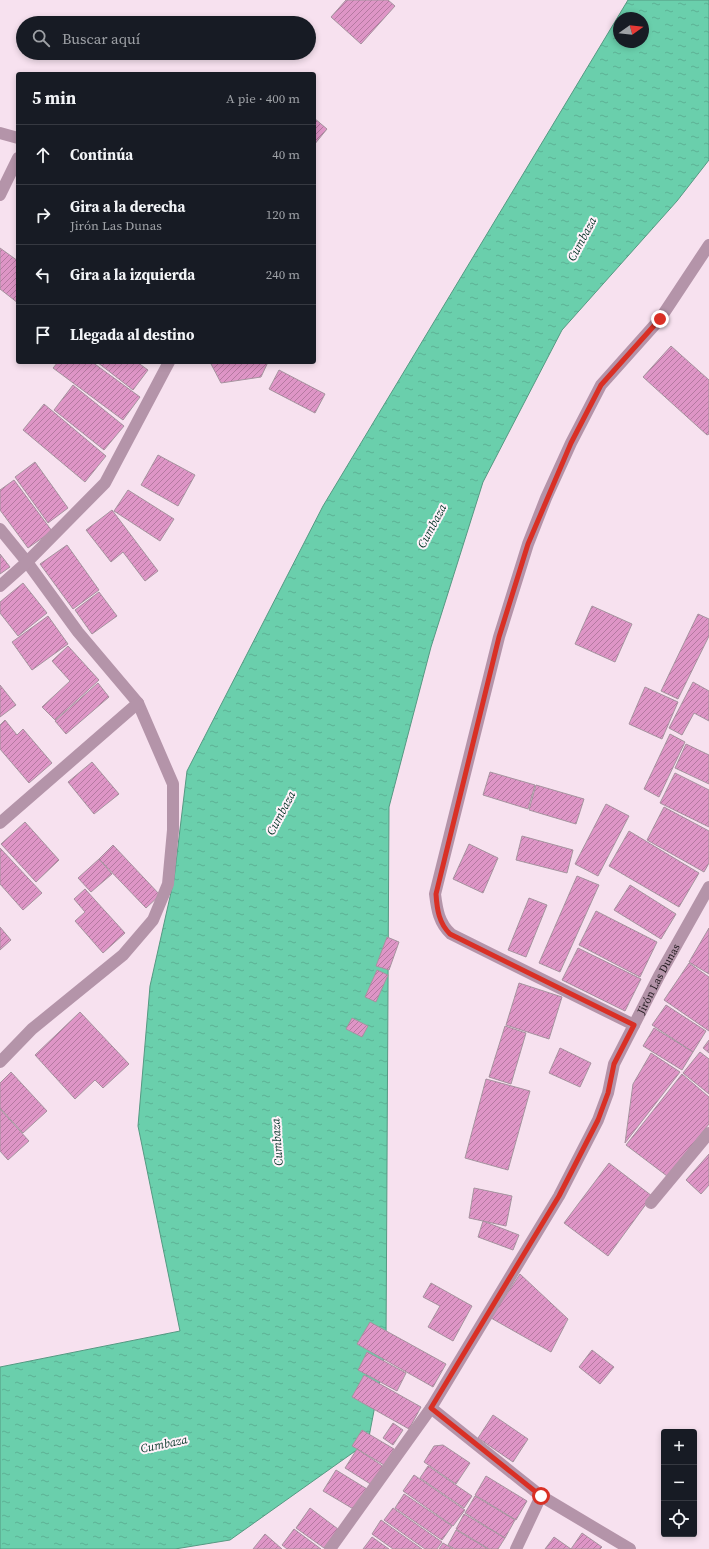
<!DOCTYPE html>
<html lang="es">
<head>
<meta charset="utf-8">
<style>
  :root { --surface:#171b24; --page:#20242c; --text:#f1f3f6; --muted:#9ea1a6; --line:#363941 }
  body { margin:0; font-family:"Source Serif 4",serif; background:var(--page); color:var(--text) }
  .controls { position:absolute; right:12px; bottom:12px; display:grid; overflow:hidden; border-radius:4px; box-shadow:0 2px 6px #0003 }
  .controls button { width:36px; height:36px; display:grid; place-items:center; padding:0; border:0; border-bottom:1px solid var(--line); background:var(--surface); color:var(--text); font:20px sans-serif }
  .compass { position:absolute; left:613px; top:12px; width:36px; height:36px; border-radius:50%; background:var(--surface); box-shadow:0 2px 6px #0003; rotate:75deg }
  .stop { position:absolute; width:12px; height:12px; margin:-9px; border:3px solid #d93025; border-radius:50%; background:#fff }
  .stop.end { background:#d93025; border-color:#fff; box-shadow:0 1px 4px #0008 }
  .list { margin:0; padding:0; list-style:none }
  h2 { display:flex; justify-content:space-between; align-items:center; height:52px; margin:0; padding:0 16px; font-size:17px }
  h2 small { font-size:13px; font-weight:400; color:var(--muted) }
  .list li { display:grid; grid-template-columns:26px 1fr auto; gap:12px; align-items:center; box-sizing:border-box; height:60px; padding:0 16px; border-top:1px solid var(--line) }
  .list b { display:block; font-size:15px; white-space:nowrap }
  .list p { margin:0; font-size:13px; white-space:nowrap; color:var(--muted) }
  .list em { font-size:13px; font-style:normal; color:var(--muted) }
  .icon { flex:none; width:22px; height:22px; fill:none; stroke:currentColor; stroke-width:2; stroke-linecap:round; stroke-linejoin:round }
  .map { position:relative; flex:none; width:709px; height:1549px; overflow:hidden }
  .search { position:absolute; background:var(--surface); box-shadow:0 2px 6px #0003; left:16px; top:16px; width:300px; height:44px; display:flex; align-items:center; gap:10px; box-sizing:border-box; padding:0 14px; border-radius:22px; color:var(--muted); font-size:15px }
  .panel { position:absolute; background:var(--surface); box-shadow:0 2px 6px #0003; left:16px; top:72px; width:300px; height:292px; border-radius:4px }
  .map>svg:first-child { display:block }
  .water { fill:url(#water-ripples); stroke:#559982; fill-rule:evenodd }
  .building { fill:url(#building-hatch); stroke:#a6939f }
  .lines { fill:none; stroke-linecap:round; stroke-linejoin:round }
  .street { stroke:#b494a9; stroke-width:12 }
  .route { stroke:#d93025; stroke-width:5 }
  .labels { text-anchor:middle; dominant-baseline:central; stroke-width:4; stroke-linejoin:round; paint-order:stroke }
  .street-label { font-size:11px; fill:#231b20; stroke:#fff2fa }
  .water-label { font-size:12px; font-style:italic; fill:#033325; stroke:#fff2fa }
</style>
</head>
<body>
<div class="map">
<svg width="709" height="1549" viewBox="0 0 709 1549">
  <defs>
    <pattern id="water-ripples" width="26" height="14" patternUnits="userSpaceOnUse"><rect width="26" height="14" fill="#6acfac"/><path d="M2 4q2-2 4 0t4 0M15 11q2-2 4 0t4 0" fill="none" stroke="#5cb194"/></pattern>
    <pattern id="building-hatch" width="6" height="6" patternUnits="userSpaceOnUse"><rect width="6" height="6" fill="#de95c6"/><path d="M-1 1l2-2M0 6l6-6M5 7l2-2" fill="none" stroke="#b479a0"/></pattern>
  </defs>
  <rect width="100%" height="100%" fill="#f7e1ef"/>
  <path class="water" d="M628,0H709V160L677,201L562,330L483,482L431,647L389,807L386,1348L368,1442L230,1540L175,1549H0V1367L180,1331L138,1126L150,986L174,879L187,771L323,506ZM619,18H643V42H619Z"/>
  <path class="building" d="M346,0H388L395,6L361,44L331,17Z
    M314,118L327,129L314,145Z
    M0,248L18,261V303L0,289Z
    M671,346L709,380V434L707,435L643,377Z
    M58,362H92L140,397L123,420L53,368Z
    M97,362H137L148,370L133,390Z
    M210,362H268L261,377L221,383Z
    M279,370L325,394L315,413L269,389Z
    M73,385L124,426L104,450L54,410Z
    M44,404L106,456L85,482L23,430Z
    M158,455L195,475L178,506L141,485Z
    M35,462L68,508L48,523L15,477Z
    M14,480L52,531L28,548L0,510V490Z
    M128,490L174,519L160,541L114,511Z
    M112,510L158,571L145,581L123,552L111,562L86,530Z
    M67,545L99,590L73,609L40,564Z
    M0,554L10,567L0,574Z
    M23,583L47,613L18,636L0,613V602Z
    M99,592L117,616L92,634L75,610Z
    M592,606L632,624L615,662L575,644Z
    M698,614L709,619V636L678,699L661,691Z
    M48,616L68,644L32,670L12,642Z
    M68,646L99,680L55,720L42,707L70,681L52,661Z
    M693,682L709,691V721L694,713L682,735L669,728Z
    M98,683L109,697L66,734L55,721Z
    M0,685L16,705L0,717Z
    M645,687L678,702L662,739L629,724Z
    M5,720L17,735L23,729L52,763L29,783L0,749V725Z
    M670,734L685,742L659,797L644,789Z
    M686,744L709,755V784L675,768Z
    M92,762L119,794L94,814L68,782Z
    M490,772L535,785L528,809L483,795Z
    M675,773L709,790V827L660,803Z
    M536,785L584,799L576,824L529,810Z
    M606,804L629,816L598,876L575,864Z
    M664,807L709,831V863L704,872L647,840Z
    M25,822L59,860L36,882L1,844Z
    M629,831L699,873L679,907L609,866Z
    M522,836L573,850L567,873L516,860Z
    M469,844L498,858L483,893L453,879Z
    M113,845L160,895L146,908L99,859Z
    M0,848L42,893L23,910L0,884Z
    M99,859L112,874L91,892L78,878Z
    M577,876L599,885L560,972L539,963Z
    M630,885L676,914L661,939L614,910Z
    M85,889L125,933L103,953L75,921L85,912L74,899Z
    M529,898L547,905L526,957L508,950Z
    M596,911L657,942L640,977L579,945Z
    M0,927L11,940L0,950Z
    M709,928V974L689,962Z
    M387,937L399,942L389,970L376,966Z
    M578,948L641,979L625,1011L562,980Z
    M689,963L709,977V1031L664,1000Z
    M377,970L388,975L376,1002L365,997Z
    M519,983L562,997L549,1039L506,1025Z
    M666,1005L706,1031L693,1052L652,1025Z
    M80,1012L129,1064L103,1088L95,1080L75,1099L35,1055Z
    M352,1018L368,1026L362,1037L346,1029Z
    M505,1026L526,1033L511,1084L489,1077Z
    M654,1028L693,1052L682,1070L643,1046Z
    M709,1040V1053L703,1048Z
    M560,1048L591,1063L580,1087L549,1073Z
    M700,1052L709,1059V1094L683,1073Z
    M651,1053L680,1072L625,1143L633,1084Z
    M11,1072L47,1111L23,1133L0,1108V1083Z
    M682,1074L709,1097V1124L667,1176L626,1145Z
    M486,1079L530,1091L508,1170L465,1158Z
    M0,1109L29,1141L8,1160L0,1151Z
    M709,1154V1185L701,1194L686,1180Z
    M609,1163L652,1196L608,1256L564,1223Z
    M474,1188L512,1196L506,1226L469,1218Z
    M483,1221L519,1235L513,1250L478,1237Z
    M520,1274L568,1319L551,1352L491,1318Z
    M431,1283L472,1306L453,1341L428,1327L440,1306L423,1297Z
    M370,1322L446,1364L433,1387L357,1344Z
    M592,1350L614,1367L600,1384L579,1367Z
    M367,1352L406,1373L397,1391L358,1370Z
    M364,1375L421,1407L409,1429L352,1397Z
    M493,1415L528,1439L513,1462L478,1438Z
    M393,1423L403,1430L393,1445L383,1438Z
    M362,1430L394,1449L384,1465L352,1446Z
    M443,1445L470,1463L456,1484L424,1462L434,1446Z
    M357,1449L384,1467L372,1485L345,1468Z
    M428,1466L472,1496L464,1508L420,1478Z
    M336,1470L367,1489L355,1510L323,1491Z
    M414,1475L465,1510L453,1526L403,1491Z
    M486,1476L527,1501L516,1520L475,1495Z
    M404,1494L452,1526L442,1540L395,1508Z
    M475,1496L515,1520L505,1538L465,1513Z
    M310,1508L338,1529L324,1548L296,1528Z
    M393,1508L442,1542L437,1549H425L384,1520Z
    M464,1514L505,1538L498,1549H489L456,1529Z
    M381,1520L422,1549H393L372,1534Z
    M294,1529L321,1549H287L282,1545Z
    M456,1530L488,1549H455L448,1545Z
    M582,1533L602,1547L600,1549H571Z
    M265,1534L282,1549H253Z
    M372,1537L389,1549H363Z
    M554,1537L571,1549H545Z
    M443,1543L453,1549H439Z"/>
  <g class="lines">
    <g class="street">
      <path d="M0,133L18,138"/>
      <path d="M0,195L18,158"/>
      <path d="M0,529L27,562L78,632L138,703L173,784V830L168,884L153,920L123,955L32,1029L0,1062"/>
      <path d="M0,586L27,562L105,483L169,362"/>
      <path d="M0,823L138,703"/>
      <path d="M634,1025L451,934C439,923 437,910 435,894L499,637L528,544L546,498L571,443L601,385L660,319L709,245"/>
      <path d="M651,1203L709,1133"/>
      <path d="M431,1408L541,1496L630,1549"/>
      <path id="s1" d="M330,1549L431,1408L559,1196L598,1120L608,1093L614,1064L659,976L709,887"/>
      <path d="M516,1549L541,1496"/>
    </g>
  </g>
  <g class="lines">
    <path class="route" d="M541,1496L431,1408L559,1196L598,1120L608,1093L614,1064L634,1025L450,934C439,923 437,910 436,894L499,637L528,544L571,443L601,385L660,319"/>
  </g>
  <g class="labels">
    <g class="street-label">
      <text stroke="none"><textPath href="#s1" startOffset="661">Jirón Las Dunas</textPath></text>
    </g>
    <g class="water-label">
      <text transform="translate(582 239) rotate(-62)">Cumbaza</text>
      <text transform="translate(432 526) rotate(-62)">Cumbaza</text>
      <text transform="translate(281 813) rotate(-62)">Cumbaza</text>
      <text transform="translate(277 1142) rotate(-94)">Cumbaza</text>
      <text transform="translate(164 1444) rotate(-12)">Cumbaza</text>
    </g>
  </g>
</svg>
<div class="controls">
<button>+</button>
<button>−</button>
<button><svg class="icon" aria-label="locate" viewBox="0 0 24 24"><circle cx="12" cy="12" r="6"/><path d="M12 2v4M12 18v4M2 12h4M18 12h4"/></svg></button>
</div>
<svg class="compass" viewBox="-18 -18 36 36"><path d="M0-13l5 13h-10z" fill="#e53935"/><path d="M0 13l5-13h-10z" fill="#9ea1a6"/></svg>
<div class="stop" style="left:541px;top:1496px"></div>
<div class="stop end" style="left:660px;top:319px"></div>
<div class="search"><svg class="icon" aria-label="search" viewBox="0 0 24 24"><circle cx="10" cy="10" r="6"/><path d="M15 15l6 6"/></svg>Buscar aquí</div>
<section class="panel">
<h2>5 min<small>A pie · 400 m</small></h2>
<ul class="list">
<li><svg class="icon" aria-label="ahead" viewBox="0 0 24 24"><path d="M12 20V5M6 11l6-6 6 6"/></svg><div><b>Continúa</b></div><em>40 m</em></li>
<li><svg class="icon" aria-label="right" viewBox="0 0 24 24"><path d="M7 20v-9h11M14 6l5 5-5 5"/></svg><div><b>Gira a la derecha</b><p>Jirón Las Dunas</p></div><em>120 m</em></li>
<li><svg class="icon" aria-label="left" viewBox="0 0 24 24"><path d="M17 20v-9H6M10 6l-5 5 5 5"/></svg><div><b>Gira a la izquierda</b></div><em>240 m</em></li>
<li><svg class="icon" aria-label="arrive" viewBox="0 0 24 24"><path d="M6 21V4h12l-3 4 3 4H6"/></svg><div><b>Llegada al destino</b></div></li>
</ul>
</section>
</div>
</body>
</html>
